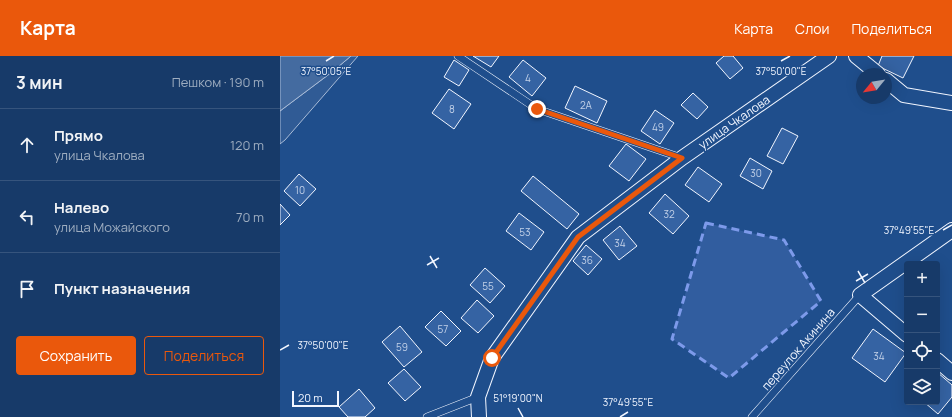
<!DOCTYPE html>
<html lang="ru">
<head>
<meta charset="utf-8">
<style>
  :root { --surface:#173a69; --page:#20416f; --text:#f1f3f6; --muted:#9eadc0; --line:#36547d; --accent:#ea580c }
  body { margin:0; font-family:Manrope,sans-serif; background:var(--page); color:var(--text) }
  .controls { position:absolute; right:12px; bottom:12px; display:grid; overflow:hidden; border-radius:4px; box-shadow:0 4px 16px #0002 }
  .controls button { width:36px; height:36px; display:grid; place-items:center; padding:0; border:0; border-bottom:1px solid var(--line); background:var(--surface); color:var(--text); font:20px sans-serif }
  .compass { position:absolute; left:576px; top:12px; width:36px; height:36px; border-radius:50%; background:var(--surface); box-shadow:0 4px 16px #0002; rotate:240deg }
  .scale { position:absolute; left:12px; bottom:10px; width:47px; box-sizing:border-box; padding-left:4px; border:2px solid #f2f6ff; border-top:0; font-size:11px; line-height:14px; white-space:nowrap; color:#f2f6ff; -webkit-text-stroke:3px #1f4e8c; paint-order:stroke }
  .stop { position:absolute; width:12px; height:12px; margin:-9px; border:3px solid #ea580c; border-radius:50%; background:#fff }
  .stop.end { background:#ea580c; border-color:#fff; box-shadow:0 1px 4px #0008 }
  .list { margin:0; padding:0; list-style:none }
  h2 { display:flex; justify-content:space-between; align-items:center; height:52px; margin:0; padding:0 16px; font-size:17px }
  h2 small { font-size:13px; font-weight:400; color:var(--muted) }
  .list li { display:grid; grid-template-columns:26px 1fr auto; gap:12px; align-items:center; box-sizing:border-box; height:72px; padding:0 16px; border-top:1px solid var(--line) }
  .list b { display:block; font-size:15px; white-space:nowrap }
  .list p { margin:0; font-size:13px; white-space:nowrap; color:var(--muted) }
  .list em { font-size:13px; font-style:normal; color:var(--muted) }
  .actions { display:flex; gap:8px; padding:12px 16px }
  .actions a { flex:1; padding:9px 0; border:1px solid var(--accent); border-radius:4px; text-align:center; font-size:14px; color:var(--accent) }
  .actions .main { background:var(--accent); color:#fff }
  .icon { flex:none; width:22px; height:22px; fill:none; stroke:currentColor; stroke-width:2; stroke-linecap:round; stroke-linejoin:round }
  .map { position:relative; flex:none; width:672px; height:361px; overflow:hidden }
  header { display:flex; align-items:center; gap:24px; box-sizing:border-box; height:56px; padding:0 20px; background:var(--accent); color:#fff }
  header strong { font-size:19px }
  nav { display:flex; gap:22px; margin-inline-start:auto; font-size:14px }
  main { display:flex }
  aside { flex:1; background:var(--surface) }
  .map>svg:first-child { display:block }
  .built { fill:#305b95; stroke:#a8bbd7 }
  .water { fill:#446ba0; stroke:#a8bbd7 }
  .building { fill:#3563a3; stroke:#f2f6ff }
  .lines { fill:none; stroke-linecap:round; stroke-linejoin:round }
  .service-casing { stroke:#f2f6ff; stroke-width:8 }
  .minor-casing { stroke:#f2f6ff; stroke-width:16 }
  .service { stroke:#1f4e8c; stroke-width:7 }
  .minor { stroke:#1f4e8c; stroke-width:14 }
  .route { stroke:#ea580c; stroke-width:5 }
  .marked { fill:#7d9aea; fill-opacity:0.2; stroke:#7d9aea; stroke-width:3; stroke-dasharray:8 5; stroke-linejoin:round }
  .ticks { fill:none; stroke:#f2f6ff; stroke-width:1.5 }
  .labels { text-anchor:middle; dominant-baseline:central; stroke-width:3; stroke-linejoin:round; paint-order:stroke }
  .number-label { font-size:10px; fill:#c3d1e8 }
  .street-label { font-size:12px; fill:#f2f6ff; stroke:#1f4e8c }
  .ticks-label { font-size:10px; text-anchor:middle; fill:#f2f6ff; stroke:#1f4e8c; stroke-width:3; stroke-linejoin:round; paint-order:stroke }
</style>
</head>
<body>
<header>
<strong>Карта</strong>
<nav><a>Карта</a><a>Слои</a><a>Поделиться</a></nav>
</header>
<main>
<aside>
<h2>3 мин<small>Пешком · 190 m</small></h2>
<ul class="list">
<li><svg class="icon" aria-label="ahead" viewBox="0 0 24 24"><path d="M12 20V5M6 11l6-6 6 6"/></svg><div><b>Прямо</b><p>улица Чкалова</p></div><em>120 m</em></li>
<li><svg class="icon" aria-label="left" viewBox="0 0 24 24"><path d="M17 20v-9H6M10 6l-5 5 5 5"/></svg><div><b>Налево</b><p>улица Можайского</p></div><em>70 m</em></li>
<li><svg class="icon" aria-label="arrive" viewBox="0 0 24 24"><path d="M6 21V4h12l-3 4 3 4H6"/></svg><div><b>Пункт назначения</b></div></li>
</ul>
<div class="actions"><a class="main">Сохранить</a><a>Поделиться</a></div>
</aside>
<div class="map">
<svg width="672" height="361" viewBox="0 0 672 361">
  <rect width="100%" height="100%" fill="#1f4e8c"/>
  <path class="built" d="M71,0H78L5,84L0,88V55L52,16Z"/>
  <path class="water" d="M0,0H71L52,16L0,55Z"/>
  <path class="building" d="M193,0H219L211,11Z
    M444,0H453L463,12L450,23L436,7Z
    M602,0H634L623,22L598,10Z
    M174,4L189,14L179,30L164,21Z
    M243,4L266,22L252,40L229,21Z
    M295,30L327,45L317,67L285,52Z
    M169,33L191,48L174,73L152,57Z
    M413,37L428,51L417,63L401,49Z
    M375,54L394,67L380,88L361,75Z
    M502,72L518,80L503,108L487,100Z
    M346,88L366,103L349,125L329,110Z
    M470,102L492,115L483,133L460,120Z
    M418,111L442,128L429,146L405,129Z
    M19,118L36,133L20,150L4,135Z
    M253,120L299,158L287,173L241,135Z
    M385,138L409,160L393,178L369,157Z
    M0,148L10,159L0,169Z
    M239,157L264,176L251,194L226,175Z
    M340,170L357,190L339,204L323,184Z
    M306,189L322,203L308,219L293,205Z
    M205,212L225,230L210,247L190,229Z
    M197,244L214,260L198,277L181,262Z
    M161,255L181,275L166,290L145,271Z
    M120,270L142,296L124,311L102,286Z
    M593,273L626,297L605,326L572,302Z
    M124,313L141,331L125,345L108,327Z
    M657,316L672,329V341L658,358L644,346H657Z
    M79,333L95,352L85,361H68L59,351Z"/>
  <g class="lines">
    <g class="service-casing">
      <path id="service" d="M178,0L257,53L402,102
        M147,361L198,341
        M472,361L580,239"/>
    </g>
    <g class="minor-casing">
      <path id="minor" d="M576,0L598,18
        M606,24L624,39L672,47
        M627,279L580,239L672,174
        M657,304L672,317
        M199,361L198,341L212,302L298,181L402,102L549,0"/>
    </g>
    <use href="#service" class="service"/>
    <use href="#minor" class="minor"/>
  </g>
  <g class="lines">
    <path class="route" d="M212,302L298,181L402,102L257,53"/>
  </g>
  <path class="marked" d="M426,167L504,184L541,245L449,322L392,283Z"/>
  <path class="ticks" d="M46,5L54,0M501,5L510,0M663,174L672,169M150,200L157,212M147,209L159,202M578,215L585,227M576,225L588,218M0,294L9,289M238,352L243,361M340,361L348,356"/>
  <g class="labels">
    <g class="number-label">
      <text x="248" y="22">4</text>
      <text x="306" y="49">2А</text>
      <text x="172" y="53">8</text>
      <text x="378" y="71">49</text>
      <text x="476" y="117">30</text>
      <text x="20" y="134">10</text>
      <text x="389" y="158">32</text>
      <text x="245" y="176">53</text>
      <text x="340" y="187">34</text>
      <text x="307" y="204">36</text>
      <text x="208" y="230">55</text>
      <text x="163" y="273">57</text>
      <text x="122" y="291">59</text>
      <text x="599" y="300">34</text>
    </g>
    <g class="street-label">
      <text transform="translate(454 66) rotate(-35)">улица Чкалова</text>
      <text transform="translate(518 293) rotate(-49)">переулок Акинина</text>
    </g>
  </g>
  <g class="ticks-label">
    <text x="501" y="19">37°50'00"E</text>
    <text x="46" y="19">37°50'05"E</text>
    <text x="629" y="178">37°49'55"E</text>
    <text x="43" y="293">37°50'00"E</text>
    <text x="238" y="346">51°19'00"N</text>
    <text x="348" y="350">37°49'55"E</text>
  </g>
</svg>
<div class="controls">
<button>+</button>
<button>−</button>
<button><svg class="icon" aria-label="locate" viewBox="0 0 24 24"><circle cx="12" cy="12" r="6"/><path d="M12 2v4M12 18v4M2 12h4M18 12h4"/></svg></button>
<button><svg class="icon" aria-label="layers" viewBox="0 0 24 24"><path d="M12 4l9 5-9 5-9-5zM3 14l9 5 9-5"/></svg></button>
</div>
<svg class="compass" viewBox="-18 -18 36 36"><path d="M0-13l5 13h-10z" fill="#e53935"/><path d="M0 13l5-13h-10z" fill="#9eadc0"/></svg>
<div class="scale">20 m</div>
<div class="stop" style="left:212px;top:302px"></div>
<div class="stop end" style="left:257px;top:53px"></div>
</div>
</main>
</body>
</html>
